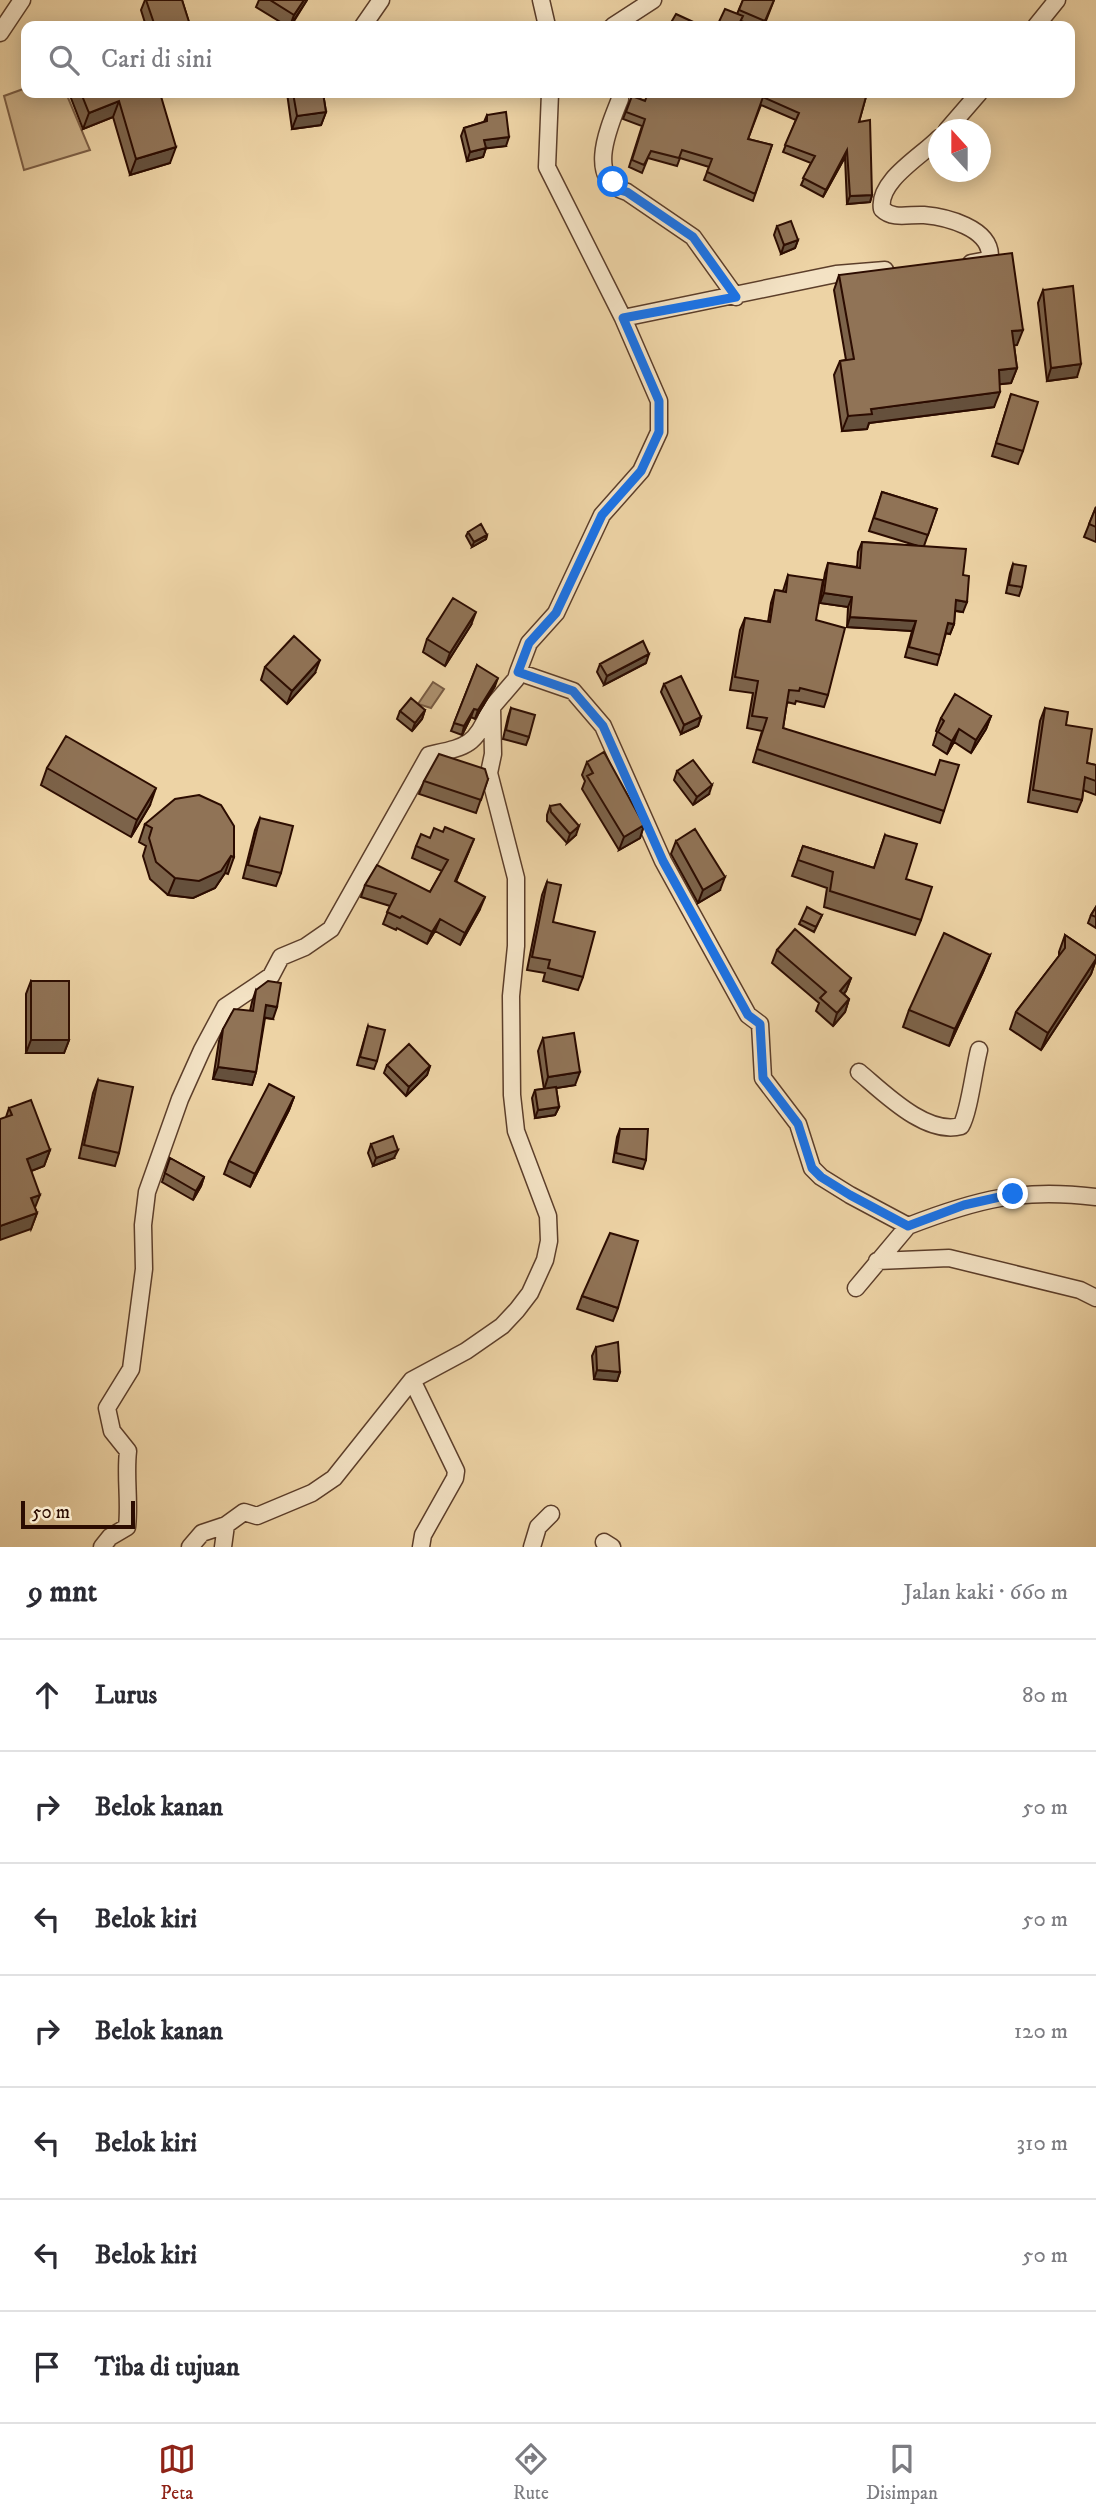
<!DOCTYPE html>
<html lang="id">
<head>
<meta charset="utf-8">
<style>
  :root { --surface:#fff; --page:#f7f7f7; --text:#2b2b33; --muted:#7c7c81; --line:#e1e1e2; --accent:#8f2418 }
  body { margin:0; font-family:"IM FELL DW Pica",serif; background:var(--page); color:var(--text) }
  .compass { position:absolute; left:928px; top:119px; width:63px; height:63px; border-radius:50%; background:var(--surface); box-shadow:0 4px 18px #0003; rotate:339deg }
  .scale { position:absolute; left:21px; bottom:18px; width:114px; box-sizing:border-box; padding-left:7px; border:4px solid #2c0c01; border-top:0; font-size:19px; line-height:24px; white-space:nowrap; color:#2c0c01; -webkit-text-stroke:5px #f3e2c4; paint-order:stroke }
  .stop { position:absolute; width:21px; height:21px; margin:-16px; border:5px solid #1a73e8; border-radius:50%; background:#fff }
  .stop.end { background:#1a73e8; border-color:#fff; box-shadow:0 2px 7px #0008 }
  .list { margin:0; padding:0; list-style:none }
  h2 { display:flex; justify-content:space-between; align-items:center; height:91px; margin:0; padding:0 28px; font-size:30px }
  h2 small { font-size:23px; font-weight:400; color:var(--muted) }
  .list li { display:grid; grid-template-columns:46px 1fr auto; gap:21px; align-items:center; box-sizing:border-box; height:112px; padding:0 28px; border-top:2px solid var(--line) }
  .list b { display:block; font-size:26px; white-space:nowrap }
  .list em { font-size:23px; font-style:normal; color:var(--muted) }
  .icon { flex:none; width:38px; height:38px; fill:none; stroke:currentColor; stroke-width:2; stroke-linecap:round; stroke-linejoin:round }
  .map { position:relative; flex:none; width:1096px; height:1547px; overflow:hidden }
  .search { position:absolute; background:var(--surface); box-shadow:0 4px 18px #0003; left:21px; right:21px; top:21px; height:77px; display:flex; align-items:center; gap:18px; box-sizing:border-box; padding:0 24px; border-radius:14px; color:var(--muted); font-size:26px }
  .sheet { height:875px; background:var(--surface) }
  nav { display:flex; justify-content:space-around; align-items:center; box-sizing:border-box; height:98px; border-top:2px solid var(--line); background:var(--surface); font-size:19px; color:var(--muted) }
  nav a { display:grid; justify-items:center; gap:4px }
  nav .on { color:var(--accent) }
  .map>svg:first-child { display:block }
  .green { fill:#ccb189; stroke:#7c5e45; stroke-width:2 }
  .water { fill:#ab8f6d; stroke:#785b42; stroke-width:2 }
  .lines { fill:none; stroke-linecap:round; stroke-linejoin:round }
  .minor-casing { stroke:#5c3e2a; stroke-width:19 }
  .minor { stroke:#f3e2c4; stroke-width:16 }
  .wall { fill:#7c634a; stroke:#2c0c01; stroke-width:2 }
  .shaded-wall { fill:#65503c; stroke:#2c0c01; stroke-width:2 }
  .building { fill:#907356; stroke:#2c0c01; stroke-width:2 }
  .route { stroke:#1a73e8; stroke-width:9 }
</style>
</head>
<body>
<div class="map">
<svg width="1096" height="1547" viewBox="0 0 1096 1547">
  <rect width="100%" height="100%" fill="#edd3a5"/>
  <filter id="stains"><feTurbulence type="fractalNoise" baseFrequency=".00286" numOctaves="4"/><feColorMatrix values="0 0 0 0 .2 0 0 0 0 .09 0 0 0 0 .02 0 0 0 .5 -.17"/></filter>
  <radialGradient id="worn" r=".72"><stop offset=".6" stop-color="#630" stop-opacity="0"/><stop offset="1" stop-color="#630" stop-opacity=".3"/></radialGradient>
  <path class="green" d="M26,88V93H66L90,150L24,170L4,96Z"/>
  <path class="water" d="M433,682L444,689L431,708L418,704Z"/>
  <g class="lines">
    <g class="minor-casing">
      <path id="minor" d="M541,0L547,26
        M363,26L381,0
        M613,26L653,0
        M1036,26L1057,0
        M0,33L22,0
        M620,99C609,127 585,180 627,192L693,237L736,297
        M947,130L979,93
        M939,138C922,156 877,181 882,209C893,220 910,214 924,215C947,217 989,228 990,255L987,260L971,263
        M623,318L836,274L885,270
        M518,672L529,643L556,613L602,515L641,471L659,432V401L623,318L547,167L550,93
        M859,1072C883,1092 926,1136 961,1126C969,1113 974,1069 979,1050
        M877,1261L949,1258L1080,1290L1096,1298
        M856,1288L908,1226
        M412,1380L456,1471L455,1478L423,1535L421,1547
        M604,1542L612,1547
        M102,1547L110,1537L127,1527C130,1501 125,1477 128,1451L112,1431L107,1408L131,1369L144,1269L143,1225L147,1192L180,1099L202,1050L225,1007L271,976L281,957L305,947L331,929L429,755C464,747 475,747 489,712
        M190,1547L202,1533L226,1525
        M223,1547L226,1525L244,1512L257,1516L312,1493L334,1478L412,1380L466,1351L502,1326L517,1310L530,1293L545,1260L549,1241L548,1216L516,1131L512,1095L511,996L516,946V878L489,773L493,754L492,707L516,679L518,672L573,691L603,726L663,861L748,1015L760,1024L763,1078L798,1124L812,1168L821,1177L850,1195L908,1226C978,1199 1021,1188 1096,1197
        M532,1547L538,1527L551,1514"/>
    </g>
    <use href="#minor" class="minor"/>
  </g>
  <path class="wall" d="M145,0H182L190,26H146L141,10Z
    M259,0H307L291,26H287L256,7Z
    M743,0H774L764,26H754L741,21L737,14Z
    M69,93H160L170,163L130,175L113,117L83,129Z
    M287,93H323L326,112L321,125L292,129Z
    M867,93L859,122L872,195L870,202L847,204L845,157L823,197L801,185L811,163L783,152L796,120L761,105L748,139L772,145L753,201L704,180L709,167L680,158L677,166L648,158L642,173L629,167L642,126L623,119L632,96L645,101Z
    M487,115L506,146L486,148L483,157L467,161L461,136L464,128L484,122Z
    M777,226L798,240L795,248L781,254L774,235Z
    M839,275L1017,345H1014L1017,368L1011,383L999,384L994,407L869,423L867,429L842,431L834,375L840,361L846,360L834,290Z
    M1043,290L1077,377L1047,381L1038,303Z
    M1011,394L1023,451L1018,464L992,456Z
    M882,492L937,509L924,546L963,575V612L955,611L954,624L950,634L946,633L937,665L905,657L912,631L847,627L848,607L820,603L825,573L828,563L857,567L858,552L862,542L918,546L869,531Z
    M1096,507V542L1084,537Z
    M468,532L487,535L486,539L472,547L466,536Z
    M1013,564L1022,587L1019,596L1006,593L1010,573Z
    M788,575L816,620L828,695L824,707L796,701L795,704L787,702L783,728L944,811L940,823L753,762L762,731L747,728L753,693L730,690L740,630L745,618L768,622L771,603L775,590L783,591Z
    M471,625L445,666L423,652L427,639Z
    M646,663L604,685L597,672L600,664Z
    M477,665L495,686L475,719L471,717L462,735L451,731Z
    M265,667L315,673L287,704L261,680Z
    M664,684L701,717L698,726L681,734L661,692Z
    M511,708L529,737L526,745L503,739L508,717Z
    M1045,708L1066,725L1087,763L1096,765V795L1083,790L1082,800L1077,812L1028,802L1040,721Z
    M425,710L422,719L412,731L397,719L400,711Z
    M991,716L986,729L971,753L954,742L947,754L933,745L937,732L936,731L941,718Z
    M587,762L644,825L640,838L619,850L582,789L585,781L582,775Z
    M47,768L150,805L131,837L41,785Z
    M677,771L709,794L693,805L674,780Z
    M488,779L476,813L419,794L424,781Z
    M550,806L576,835L567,843L547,821V815Z
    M260,818L281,873L276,886L243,878L255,830Z
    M145,824L234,857L228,874L225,873L215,888L193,898L168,895L150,879L143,856L146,846L139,842Z
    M885,835L906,879L921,920L915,935L824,907L827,888L792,876L803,846L874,868Z
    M430,838L469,851L456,881L480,909L460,945L435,931L427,944L397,928L396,930L383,924L390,906L361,897L365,885L430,892L442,871L412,858L416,846Z
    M676,841L720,890L698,903L671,854Z
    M547,882L553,922L583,977L578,990L543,981L545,973L527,970L542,895Z
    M1096,907V928L1088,923L1091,915Z
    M822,915L814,932L799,924L801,920Z
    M1065,935L1096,956V960L1091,974L1041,1050L1010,1029L1016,1012L1059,956V952Z
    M777,950L851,978L846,991L844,994L849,999L845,1012L833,1026L816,1011L819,1003L772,963Z
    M990,955L983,972L949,1046L903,1027L909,1010Z
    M31,981L69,1040L64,1053H26V994Z
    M256,990L273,1019L265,1018L256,1072L252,1085L213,1079L219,1041L223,1029L250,1011L252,1002Z
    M368,1026L377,1061L374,1069L357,1065Z
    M543,1038L575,1085L556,1088L559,1107L555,1115L535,1118L532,1098L535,1090L544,1089L538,1051Z
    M387,1065L430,1066L427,1075L406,1096L384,1073Z
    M98,1080L119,1153L115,1166L79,1158L93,1093Z
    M294,1097L289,1110L250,1187L224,1174L229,1161Z
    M9,1108L50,1150L44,1166L31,1171L35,1208L37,1213L31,1229L6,1117Z
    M620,1129L646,1160L643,1169L613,1162L617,1137Z
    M371,1144L394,1158L373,1166L368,1153Z
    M170,1158L204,1177L201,1186L193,1200L162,1182Z
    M582,1296L618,1308L613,1321L577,1309Z
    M596,1347L620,1372L617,1381L594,1379L592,1356Z"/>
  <path class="shaded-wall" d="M304,0H307L290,26L294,15Z
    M119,101L113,117L83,129L89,113Z
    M326,112L321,125L292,129L297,116Z
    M509,137L506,146L481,149L484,140Z
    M176,147L170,163L130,175L136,159Z
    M486,148L483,157L467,161L470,152Z
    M847,150L845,157L823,197L826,190Z
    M872,195L870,202L847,204L850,196Z
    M798,240L795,248L781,254L784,245Z
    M1023,330L1017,345L1007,346L1012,331Z
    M1081,364L1077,377L1047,381L1051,368Z
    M1017,368L1011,383L993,385L999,370Z
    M1000,392L994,407L869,423L867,429L842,431L848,416L871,409Z
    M487,535L486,539L472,547L474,542Z
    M824,593L852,597L848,607L820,603Z
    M956,600L967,602L963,612L952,610Z
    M476,612L471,625L445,666L450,653Z
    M850,617L916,621L912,631L847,627Z
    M948,623L954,624L950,634L945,633Z
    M649,654L646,663L604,685L607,676Z
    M320,660L315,673L287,704L292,691Z
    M498,678L495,686L475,719L478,710Z
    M474,709L471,717L462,735L464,726Z
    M425,710L422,719L412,731L415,723Z
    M991,716L986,729L971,753L976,740Z
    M701,717L698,726L681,734L684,725Z
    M959,729L954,742L947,754L952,741Z
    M712,785L709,794L693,805L697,797Z
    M156,788L150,805L131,837L137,820Z
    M644,825L640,838L619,850L624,837Z
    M579,826L576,835L567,843L570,834Z
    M474,839L469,851L451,893L455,881Z
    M231,856L225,873L215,888L193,898L168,895L175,878Z
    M725,877L720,890L698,903L703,890Z
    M485,897L480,909L460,945L465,933Z
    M440,919L435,931L427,944L432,932Z
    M990,955L983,972L949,1046L955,1029Z
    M1096,959L1091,974L1041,1050L1048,1033Z
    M851,978L846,991L835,1004L840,991Z
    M849,999L845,1012L833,1026L837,1013Z
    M266,1005L277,1007L273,1019L262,1017Z
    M31,1040H69L64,1053H26Z
    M430,1066L427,1075L406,1096L409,1087Z
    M218,1067L256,1072L252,1085L213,1079Z
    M580,1072L575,1085L544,1090L548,1077Z
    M294,1097L289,1110L250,1187L255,1174Z
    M559,1107L555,1115L535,1118L538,1110Z
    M50,1150L44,1166L21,1175L27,1159Z
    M398,1150L394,1158L373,1166L376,1158Z
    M204,1177L201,1186L193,1200L196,1191Z
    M40,1195L34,1210L31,1198Z
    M37,1213L31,1229L0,1240V1226Z
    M597,1370L620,1372L617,1381L594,1379Z"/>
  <path class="building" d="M146,0H182L190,25L155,26Z
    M270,0H304L294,15Z
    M743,0H774L765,21L739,10Z
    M725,9L743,16L738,26H717Z
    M676,14L702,26H669Z
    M81,93H160L176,147L136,159L119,101L89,113Z
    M293,93H323L326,112L297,116Z
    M648,93H867L859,122L870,120L872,195L850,196L847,150L826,190L803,178L815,156L785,145L799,113L763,97L748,139L772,145L755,194L707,172L712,159L682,150L679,158L651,151L644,165L632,160L645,119L626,112L632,96L645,101Z
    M506,112L509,137L484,140L486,148L470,152L464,128L487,121V115Z
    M791,221L798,240L784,245L777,226Z
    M1012,253L1023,330L1012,331L1017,368L999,370L1000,392L871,409L872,414L848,416L840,361L854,359L839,275Z
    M1073,286L1081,364L1051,368L1043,290Z
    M1011,394L1038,402L1023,451L996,443Z
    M882,492L937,509L928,535L874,518Z
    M1096,507V527L1089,524Z
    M481,524L487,535L474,542L468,532Z
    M862,542L966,549L963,575L969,576L967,602L956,600L954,624L948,623L940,655L909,647L916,621L850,617L852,597L824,593L828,563L860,568Z
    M1013,564L1026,566L1022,587L1009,585Z
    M788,575L823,580L816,620L845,628L828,695L800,688L799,691L789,690L783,728L935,775L940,760L959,765L944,811L757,749L767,718L752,716L758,681L735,677L745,618L770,622L775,590L786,592Z
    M453,598L476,612L450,653L427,639Z
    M294,636L320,660L292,691L265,667Z
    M643,641L649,654L607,676L600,664Z
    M477,665L498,678L478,710L474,709L464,726L454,723Z
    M681,676L701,717L684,725L664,684Z
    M955,694L991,716L976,740L959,729L952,741L938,732L944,721L941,718Z
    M411,698L425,710L415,723L400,711Z
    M511,708L535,715L529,737L506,730Z
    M1045,708L1068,712L1066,725L1092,729L1087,763L1096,765V781L1085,777L1082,800L1033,790Z
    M66,736L156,788L137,820L47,768Z
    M604,752L644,825L624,837L587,776L593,773L587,762Z
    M439,754L485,769L488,779L481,800L424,781Z
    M693,760L712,785L697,797L677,771Z
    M199,795L221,805L234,826V857L231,856L221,871L199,881L175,878L156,862L149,838L152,828L145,824L175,799Z
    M560,804L579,826L570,834L551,812L550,806Z
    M260,818L293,826L281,873L248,865Z
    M445,827L474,839L455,881L485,897L465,933L440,919L432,932L402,916L400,918L387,912L396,894L365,885L377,865L430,892L448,860L416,846L421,834L430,838L434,828L443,832Z
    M695,829L725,877L703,890L676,841Z
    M885,835L917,844L906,879L932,887L921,920L830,891L833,872L798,860L803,846L874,868Z
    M547,882L561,885L553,922L595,932L583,977L548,968L550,960L532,957Z
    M807,907L822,915L816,927L801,920Z
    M1096,907V917L1091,915Z
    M795,929L851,978L840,991L849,999L837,1013L820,998L826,992L777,950Z
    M944,933L990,955L955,1029L909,1010Z
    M1065,935L1096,956V959L1048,1033L1016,1012L1065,948Z
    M31,981H69V1040H31Z
    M268,981L281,983L277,1007L266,1005L256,1072L218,1067L223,1029L234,1009L253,1011L256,990Z
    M368,1026L385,1030L377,1061L360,1057Z
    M574,1033L580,1072L548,1077L543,1038Z
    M409,1044L430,1066L409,1087L387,1065Z
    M98,1080L133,1087L119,1153L84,1145Z
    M269,1084L294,1097L255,1174L229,1161Z
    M556,1087L559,1107L538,1110L535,1090Z
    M31,1100L50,1150L27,1159L40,1195L31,1198L37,1213L0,1226V1119L12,1115L9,1108Z
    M620,1129H648L646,1160L616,1153Z
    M393,1136L398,1150L376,1158L371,1144Z
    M170,1158L204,1177L196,1191L165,1173Z
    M610,1233L638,1241L618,1308L582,1296Z
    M618,1342L620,1372L597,1370L596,1347Z"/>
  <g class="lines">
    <path class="route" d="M613,182L616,189L627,192L693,237L736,297L623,318L659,401V432L641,471L602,515L556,613L529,643L518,672L573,691L603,726L663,861L748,1015L760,1024L763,1078L798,1124L812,1168L821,1177L850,1195L908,1226L964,1205L1013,1194"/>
  </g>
  <rect width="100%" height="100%" filter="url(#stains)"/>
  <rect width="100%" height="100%" fill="url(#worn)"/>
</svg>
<svg class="compass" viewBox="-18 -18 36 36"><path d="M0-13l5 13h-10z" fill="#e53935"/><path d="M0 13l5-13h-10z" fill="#7c7c81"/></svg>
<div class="scale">50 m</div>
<div class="stop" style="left:613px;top:182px"></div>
<div class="stop end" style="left:1013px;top:1194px"></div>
<div class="search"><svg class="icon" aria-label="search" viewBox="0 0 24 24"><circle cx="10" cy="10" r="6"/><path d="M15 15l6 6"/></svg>Cari di sini</div>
</div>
<section class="sheet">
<h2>9 mnt<small>Jalan kaki · 660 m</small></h2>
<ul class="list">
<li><svg class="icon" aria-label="ahead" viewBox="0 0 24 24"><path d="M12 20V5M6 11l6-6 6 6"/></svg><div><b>Lurus</b></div><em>80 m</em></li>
<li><svg class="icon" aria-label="right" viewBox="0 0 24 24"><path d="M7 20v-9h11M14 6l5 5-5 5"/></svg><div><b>Belok kanan</b></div><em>50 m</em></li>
<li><svg class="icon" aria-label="left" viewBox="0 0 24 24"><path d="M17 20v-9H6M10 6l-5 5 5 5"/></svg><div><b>Belok kiri</b></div><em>50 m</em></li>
<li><svg class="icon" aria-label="right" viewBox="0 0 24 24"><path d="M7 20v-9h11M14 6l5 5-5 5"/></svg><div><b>Belok kanan</b></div><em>120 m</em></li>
<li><svg class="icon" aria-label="left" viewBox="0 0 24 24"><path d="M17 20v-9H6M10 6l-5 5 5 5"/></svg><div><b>Belok kiri</b></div><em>310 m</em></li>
<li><svg class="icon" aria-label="left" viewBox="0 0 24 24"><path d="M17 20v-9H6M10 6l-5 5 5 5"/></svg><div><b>Belok kiri</b></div><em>50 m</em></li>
<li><svg class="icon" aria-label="arrive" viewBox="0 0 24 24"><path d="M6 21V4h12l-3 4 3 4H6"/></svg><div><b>Tiba di tujuan</b></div></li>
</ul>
</section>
<nav>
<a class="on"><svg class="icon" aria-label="map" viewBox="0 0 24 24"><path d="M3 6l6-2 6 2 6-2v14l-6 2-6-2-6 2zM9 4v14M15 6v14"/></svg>Peta</a>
<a><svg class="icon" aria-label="directions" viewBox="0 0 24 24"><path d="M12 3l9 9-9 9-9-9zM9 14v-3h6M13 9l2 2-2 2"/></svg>Rute</a>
<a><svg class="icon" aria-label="saved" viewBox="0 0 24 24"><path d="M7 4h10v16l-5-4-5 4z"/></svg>Disimpan</a>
</nav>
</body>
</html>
